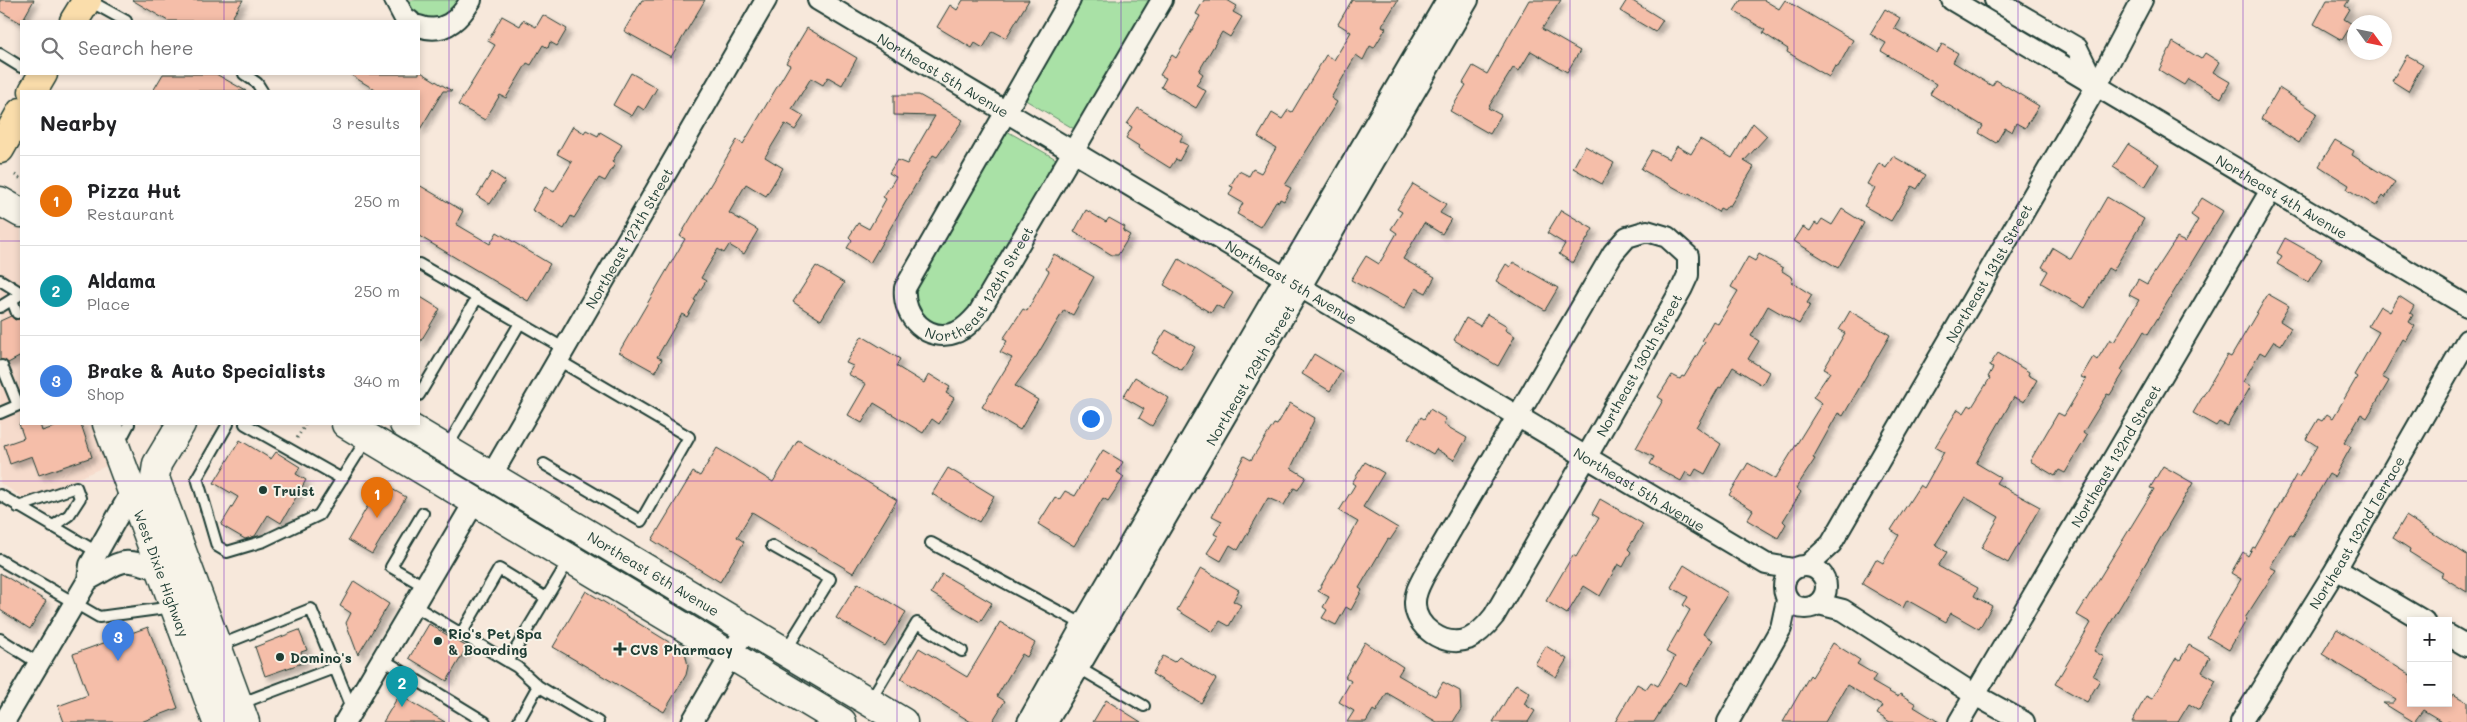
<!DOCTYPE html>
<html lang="en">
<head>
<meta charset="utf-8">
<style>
  :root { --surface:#fff; --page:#f6f6f6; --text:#202124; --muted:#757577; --line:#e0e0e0; --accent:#0f766e }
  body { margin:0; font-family:Mali,sans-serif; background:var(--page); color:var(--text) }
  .controls { position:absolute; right:15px; bottom:15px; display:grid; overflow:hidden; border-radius:0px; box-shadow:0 2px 8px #0003 }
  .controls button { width:45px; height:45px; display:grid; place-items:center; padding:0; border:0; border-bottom:1px solid var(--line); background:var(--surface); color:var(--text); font:25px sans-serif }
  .compass { position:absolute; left:2347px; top:15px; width:45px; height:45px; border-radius:50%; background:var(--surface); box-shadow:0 2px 8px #0003; rotate:123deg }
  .you { position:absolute; left:1090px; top:418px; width:18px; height:18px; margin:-12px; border:4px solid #fff; border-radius:50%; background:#1a73e8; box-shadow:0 0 0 8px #1a73e833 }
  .badge { display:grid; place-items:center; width:32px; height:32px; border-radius:50%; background:var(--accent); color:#fff; font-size:16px; font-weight:700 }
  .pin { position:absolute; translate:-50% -41px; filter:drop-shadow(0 1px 2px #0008) }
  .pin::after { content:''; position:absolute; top:26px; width:18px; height:15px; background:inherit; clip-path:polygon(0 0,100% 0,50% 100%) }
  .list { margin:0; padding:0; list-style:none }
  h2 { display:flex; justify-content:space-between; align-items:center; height:65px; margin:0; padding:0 20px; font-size:21px }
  h2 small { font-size:16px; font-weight:400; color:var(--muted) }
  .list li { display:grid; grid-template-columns:32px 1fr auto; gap:15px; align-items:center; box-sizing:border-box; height:90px; padding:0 20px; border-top:1px solid var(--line) }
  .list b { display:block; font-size:19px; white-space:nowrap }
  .list p { margin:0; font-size:16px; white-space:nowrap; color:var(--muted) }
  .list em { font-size:16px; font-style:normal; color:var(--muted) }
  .icon { flex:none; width:28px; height:28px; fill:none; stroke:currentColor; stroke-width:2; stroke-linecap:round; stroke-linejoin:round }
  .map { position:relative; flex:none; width:2467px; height:722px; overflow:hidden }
  .search { position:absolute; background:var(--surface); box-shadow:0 2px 8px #0003; left:20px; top:20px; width:400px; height:55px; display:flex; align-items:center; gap:12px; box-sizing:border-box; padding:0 18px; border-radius:0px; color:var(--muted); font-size:19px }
  .panel { position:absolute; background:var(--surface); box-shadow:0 2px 8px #0003; left:20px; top:90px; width:400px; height:335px; border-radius:0px }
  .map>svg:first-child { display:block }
  .built { fill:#f6dbcc }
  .green { fill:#a9e1a6; stroke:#648f6d }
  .building { fill:#f5bea9; stroke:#1f3d34; filter:url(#shadow) }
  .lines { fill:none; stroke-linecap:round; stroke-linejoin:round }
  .lane-casing { stroke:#1f3d34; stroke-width:14 }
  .street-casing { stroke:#1f3d34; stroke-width:24 }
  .secondary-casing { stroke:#1f3d34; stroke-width:31 }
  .primary-casing { stroke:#1f3d34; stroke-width:31 }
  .path { stroke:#1f3d34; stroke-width:3; stroke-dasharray:1 4; stroke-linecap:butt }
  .lane { stroke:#f7f3e8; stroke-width:10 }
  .street { stroke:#f7f3e8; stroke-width:20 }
  .secondary { stroke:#f7f3e8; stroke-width:28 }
  .primary { stroke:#faddab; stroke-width:28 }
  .grid { fill:none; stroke:#7b2cbf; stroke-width:1; stroke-opacity:0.55 }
  .poi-dot { fill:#1f3d34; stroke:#f7f3e8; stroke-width:2 }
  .labels { text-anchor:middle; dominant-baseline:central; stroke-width:4; stroke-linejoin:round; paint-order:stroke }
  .street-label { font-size:14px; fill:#1f3d34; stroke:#f7f3e8 }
  .poi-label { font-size:14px; font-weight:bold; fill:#1f3d34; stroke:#f7f3e8; text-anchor:start }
</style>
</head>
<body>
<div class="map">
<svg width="2467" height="722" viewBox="0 0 2467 722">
  <defs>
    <filter id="shadow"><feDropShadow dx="4.5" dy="4.5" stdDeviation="2.5" flood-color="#0004"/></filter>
  </defs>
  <rect width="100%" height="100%" fill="#f7e8db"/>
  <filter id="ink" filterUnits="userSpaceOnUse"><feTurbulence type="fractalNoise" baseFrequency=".02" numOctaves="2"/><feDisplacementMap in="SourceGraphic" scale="10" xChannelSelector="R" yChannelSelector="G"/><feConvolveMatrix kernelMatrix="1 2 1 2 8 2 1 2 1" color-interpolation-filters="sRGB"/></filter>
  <g filter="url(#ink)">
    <path class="built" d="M0,210L21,222V424H99L111,464L27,500L0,483Z"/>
    <path class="green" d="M402,0H463L445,19H419Z
      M1076,0H1155L1076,130L1022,98Z
      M1005,130L1056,159V167L974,309L953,325H936L920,315L913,297L916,275Z"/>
    <path class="building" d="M0,0H34L21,23L0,11Z
      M132,0H243L230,21H168Z
      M642,0H705L671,57L624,31Z
      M963,0H1029L1006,38L993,31L983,48L975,43L972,48L937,27L950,5L957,10Z
      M1204,0H1227L1237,6L1233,12L1242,17L1230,37L1222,32L1199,71L1203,74L1196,85L1206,91L1196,108L1161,87L1166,78L1160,75L1172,55L1176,58L1200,16L1196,14Z
      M1352,0H1398L1382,26L1386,28L1374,48L1370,46L1363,60L1356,55L1331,98L1337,102L1285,185L1291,188L1284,201L1280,199L1279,202L1276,201L1260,227L1237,214L1243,203L1229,195L1233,187L1230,186L1239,171L1249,176L1253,169L1261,173L1276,148L1258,137L1272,113L1282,119L1288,110L1292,112L1326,55L1334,60L1351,32L1338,24Z
      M1529,0H1561L1542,29L1580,51L1567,72L1531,51L1519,71L1513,68L1488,108L1501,115L1490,134L1450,111L1466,85L1463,83L1473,66L1487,74Z
      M1627,0H1631L1663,20L1655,32L1620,11Z
      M1741,0H1764L1779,9L1785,0L1853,40L1838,67L1835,66L1829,77L1787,52L1788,49L1763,33L1765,30L1734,11Z
      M2327,0H2349L2345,6L2350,9L2344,19L2352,24L2342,40L2314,24Z
      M1885,9L1900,18L1894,28L1937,53L1942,44L1958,53L1953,62L1992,86L1996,80L2039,106L2025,128L2016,123L2012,132L2005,128L1996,143L1979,133L1983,126L1930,94L1936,84L1881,51L1886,43L1870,34Z
      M543,15L567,29L557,46L550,42L548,48L543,45L531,65L527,63L506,98L500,95L485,120L458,105L495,45L488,41L502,16L520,26L523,20L536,27Z
      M807,28L857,58L842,85L828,77L823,85L811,78L792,109L804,116L795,130L785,124L765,157L783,168L766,196L746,184L729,213L758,230L744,254L729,245L724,253L718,249L701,278L706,281L694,300L696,301L687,317L682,314L657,357L662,359L655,372L619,352L685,239L680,236L737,140L743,144L790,65L786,63Z
      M2173,42L2201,59L2205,53L2219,62L2213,72L2230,82L2221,98L2188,79L2184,85L2159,70Z
      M2407,55L2423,64L2408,91L2392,81Z
      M419,71L452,91H443L419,131V91H377L349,74H419Z
      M631,73L657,88L644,110L638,106L632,116L613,105Z
      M163,74H216L246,91H153Z
      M2279,88L2317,113L2299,143L2261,119Z
      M894,95H919L963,120L937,157L933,155L870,263L847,248L852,240L849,237L858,223L869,229L886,199L883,197L896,177L889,173L897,160L907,164L935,116L894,115Z
      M1138,108L1183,135L1180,141L1188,145L1179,161L1176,159L1170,168L1138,148L1139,146L1126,138L1132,127L1127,124Z
      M1753,123L1767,136L1744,161L1754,167L1730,206L1728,205L1724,210L1720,208L1718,212L1689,193L1688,195L1641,169L1652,150L1669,159L1677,146L1691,154L1700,139L1732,158Z
      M573,126L584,133L586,130L598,136L600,132L622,145L612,162L615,164L605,181L599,178L574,218L571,216L564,229L532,210L545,187L554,192L572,162L557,154Z
      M2335,140L2354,151L2352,155L2395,182L2385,198L2383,196L2376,206L2347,189L2349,185L2319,166Z
      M2128,144L2159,164L2145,187L2113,167Z
      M1585,146L1614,163L1602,184L1573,168Z
      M1893,156L1926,175L1917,189L1912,186L1891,221L1864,206L1875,188L1867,184L1879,163L1886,168Z
      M492,172L505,181L490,204L477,196Z
      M1413,184L1446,204L1440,213L1451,219L1442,234L1424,223L1403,259L1435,277L1426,293L1416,288L1404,309L1351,280L1366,256L1379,264L1397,233L1391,229L1402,212L1397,209Z
      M419,185L463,211L456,224L490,244L497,232L550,264L528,301L419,236Z
      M2107,197L2144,219L2113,271L2108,268L2085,308L2041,283L2048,271L2042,267L2053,248L2071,259Z
      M2202,198L2223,211L2148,334L2144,331L2121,370L2124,372L2110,395L2107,394L2083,433L2087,436L2065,473L2059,470L2055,476L2030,461L2058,413L2064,416L2086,379L2081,377L2093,357L2097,360L2110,339L2114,342L2139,300L2129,295L2138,279L2147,284L2177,238L2185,242L2198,220L2191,215Z
      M1842,209L1864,223L1838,268L1794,241L1803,227L1810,231L1815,223L1818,225L1822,219L1832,225Z
      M1086,210L1106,222L1109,218L1125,227L1123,231L1130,235L1118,255H1112L1074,232Z
      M1561,210L1593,229L1573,263L1559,254L1565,244L1547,233Z
      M2285,238L2322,259L2308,282L2277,264L2282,256L2277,253Z
      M1054,254L1094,277L1073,315L1064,310L1036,357L1015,386L1038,400L1020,430L982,407L1012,358L1000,352L1007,341L1003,339L1023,309L1027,311L1049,271L1046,269Z
      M1759,254L1783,268L1782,271L1793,278L1791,282L1812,295L1807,303L1810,305L1799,324L1768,306L1751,336L1759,341L1748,359L1769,372L1762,385L1733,367L1721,388L1719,387L1696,427L1721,444L1705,474L1696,469L1692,476L1686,472L1681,481L1650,464L1654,457L1636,448L1663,400L1658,397L1672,375L1680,379L1682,376L1684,377L1705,342L1702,341L1713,321L1718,324L1738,291L1731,287L1748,257L1755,261Z
      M1179,259L1233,293L1223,309L1216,305L1211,313L1164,285Z
      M1513,262L1558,288L1545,310L1496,281L1506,264L1510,267Z
      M816,266L844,283L821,320L793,302Z
      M2268,294L2289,306L2280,321L2291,328L2281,345L2274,341L2265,355L2260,352L2243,382L2251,386L2247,393L2227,426L2219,422L2216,426L2193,413L2227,355L2231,357Z
      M419,296L440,309L419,344Z
      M2399,296L2414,306L2410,313L2413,315L2409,322L2415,326L2406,341L2403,339L2382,377L2389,381L2367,418L2361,414L2344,443L2351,447L2334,477L2329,474L2293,536L2290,534L2270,567L2276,570L2245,618L2247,619L2229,650L2207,637L2241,579L2231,573L2243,552L2248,556L2253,547L2255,548L2296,475L2299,477L2317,446L2306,439L2318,419L2322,421L2327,414L2333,418L2357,377L2354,375L2379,332L2368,326L2380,306L2390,312Z
      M1850,311L1890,335L1843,416L1838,413L1813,458L1815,459L1796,488L1801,492L1783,521L1786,524L1778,538L1747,520L1753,510L1729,495L1748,463L1775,479L1822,403L1813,397L1830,372L1824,369L1845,333L1839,330Z
      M1487,314L1507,326L1505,330L1515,336L1498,366L1454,340L1466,318L1480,326Z
      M11,316L15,320L21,318V356L8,363L0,360V321Z
      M1166,330L1195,347L1182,370L1152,353Z
      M862,336L900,359L896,366L924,383L929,374L950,387L946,393L954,398L939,424L932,419L923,433L874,403L862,423L848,415L866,384L848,374L853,366L846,363Z
      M1998,353L2029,372L2028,375L2037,380L2024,402L2014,397L1976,463L2000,477L1996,483L2040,507L2008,563L1981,548L1999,517L1965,497L1935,545L1947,552L1938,566L1978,588L1974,596L1992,606L1979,629L1951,613L1946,622L1907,600L1903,608L1862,584L1876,559L1883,563L1899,535L1891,530L1920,485L1924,488L1944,452L1935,447L1958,409L1964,413L1969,405L1972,407L1990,378L1988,377L1993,368L1989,366Z
      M1314,354L1342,371L1330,391L1302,374Z
      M1135,377L1169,398L1152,426L1139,418L1144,409L1123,397Z
      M1290,403L1315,418L1291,468L1306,477L1298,490L1294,488L1284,505L1268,498L1238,550L1230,545L1221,561L1207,553L1218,536L1214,534L1222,521L1212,516L1244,456L1251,460L1274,424L1277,425Z
      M1430,409L1446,419L1443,424L1467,438L1454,460L1436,449L1433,454L1408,439L1421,417L1424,419Z
      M19,424H40L42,431L63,424H81L92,457L39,475L32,456L10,464L4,445L24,438Z
      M240,440L271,459L276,452L300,467L296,474L306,480L281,523L268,515L255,536L245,539L221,525L238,497L214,483Z
      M798,440L897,500L853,573L752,512L737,537L744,542L720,582L652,540L693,472L700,476L717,448L773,482Z
      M1103,450L1123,462L1117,472L1124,477L1108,501L1103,498L1074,546L1038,524L1055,497L1059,500L1065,491L1075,496Z
      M1365,462L1384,473L1363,507L1398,528L1390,540L1388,539L1359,588L1362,590L1351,610L1346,607L1336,625L1322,618L1327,610L1323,607L1329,597L1318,591L1358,522L1339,511L1355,485L1352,483Z
      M2163,466L2193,483L2094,651L2104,657L2093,676L2100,680L2087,702L2055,684L2091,623L2077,615L2154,489L2150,488Z
      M948,468L994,496L979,522L932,494Z
      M381,483L406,497L372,554L348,540Z
      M1600,499L1643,524L1628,549L1631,552L1623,567L1618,564L1600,596L1584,586L1567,614L1546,601L1573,555L1576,557L1599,518L1592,514Z
      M2406,516L2467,555V592L2441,576L2443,573L2409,552L2410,549L2393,538Z
      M1684,565L1728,593L1703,634L1713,640L1686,686L1679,682L1654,722H1615L1637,684L1646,689L1651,682L1658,686L1675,657L1666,652L1690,610L1683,605L1688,597L1671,587Z
      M1201,568L1239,590L1233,601L1241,605L1229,626L1220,621L1213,632L1177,610Z
      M0,573L46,601L30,629L0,610Z
      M942,574L992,603L980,622L931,593Z
      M354,581L389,604L358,655L346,623L351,613L340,606Z
      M858,583L906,612L885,646L836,618Z
      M586,591L685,652L688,666L686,675L664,712L553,647Z
      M1000,622L1035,643L1027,657L1022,654L997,696L1005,701L992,722H971L901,679L919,648L967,677Z
      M429,624L467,647L447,681L409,658Z
      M148,627L178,708L141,722H64L58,706L88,695L73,654Z
      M2337,629L2410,675L2411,673V703H2448L2453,694L2467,702V722H2443L2423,710L2414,722L2383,703H2393L2396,699L2322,654Z
      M299,630L307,650L301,652L305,662L265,676L255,647Z
      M1365,642L1403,667L1398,675L1435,696L1443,682L1460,691L1461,709L1453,722H1437L1387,693L1376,712L1373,710L1366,722H1347L1354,711L1339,702L1351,681L1345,677Z
      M1833,643L1860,660L1857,664L1876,675L1872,682L1898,697L1900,694L1916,704L1914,707L1939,722H1890L1877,714L1882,706L1847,685L1825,722H1783L1810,675L1812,677Z
      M2189,645L2210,657L2202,672L2216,680L2199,710L2189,704L2178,722H2132L2146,696L2152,699L2176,658L2180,660Z
      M1546,646L1567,659L1556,677L1535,664Z
      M1163,656L1174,662L1179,657L1216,679L1201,703L1152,674Z
      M1516,684L1530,693L1524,704L1535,711L1528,722H1493Z
      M399,695L445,722H383Z
      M1106,700L1141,722H1093Z"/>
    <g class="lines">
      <g class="lane-casing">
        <path id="lane" d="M88,0L126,21
          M0,54L21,67
          M244,74L257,83L262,91
          M419,264L565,349
          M0,280L21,293
          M12,300L17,313
          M0,307L21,294
          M2,366L18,405
          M419,395L477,298
          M0,413L21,404
          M228,424L197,478L217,546L227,552L264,541L319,515L368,437
          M245,424L342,479
          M119,443L129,424
          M447,447L520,323
          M544,464L641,521L689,437L558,360
          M0,495L97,552
          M18,507L76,487L80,498L69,515L52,527
          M423,513L391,567L424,586
          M931,543L1086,626
          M772,546L830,579L786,650
          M0,560L99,617L173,607
          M413,605L517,667L538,686L518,722
          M461,634L499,569L546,598
          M0,639L38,663
          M218,646L311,609L352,710
          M382,659L485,722
          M508,662L569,560
          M1079,668L1144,706
          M538,686L598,722
          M870,701L917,623L962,651
          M239,704L334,668"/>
      </g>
      <g class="street-casing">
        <g id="street">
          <path d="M395,0L404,17L410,21"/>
          <path id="s1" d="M818,0L1766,564L1793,569"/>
          <path id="s2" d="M1070,0L905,288C902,317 928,344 957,332C966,328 972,321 978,314L1162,0"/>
          <path id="s3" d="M1952,0L2467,306"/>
          <path d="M1995,0L2077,48L2096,87"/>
          <path d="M419,26C443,35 459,20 471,0"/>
          <path d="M1647,231L1667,237L1688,256V275L1682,288L1587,456L1494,616C1487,625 1479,634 1468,639C1444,648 1414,627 1415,602C1415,592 1420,584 1424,576L1613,253L1627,237Z"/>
          <path id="s4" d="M491,476L766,0"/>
          <circle cx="1805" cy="587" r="21"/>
          <path id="s5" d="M1807,566L1831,544L2096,87L2142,0"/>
          <path d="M2336,569L2424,621"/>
          <path d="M88,580C126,560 117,556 161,570"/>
          <path d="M1819,604L1843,610L1975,695L2024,722"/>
          <path d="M2448,635L2467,646"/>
          <path d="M4,722L88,580L90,565L132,491"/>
          <path d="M345,722L475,501"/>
          <path d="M692,722L747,627"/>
          <path d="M1028,722L1083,624L1447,0"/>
          <path id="s6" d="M1047,722L1468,0"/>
          <path d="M1728,722L1781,628L1787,600"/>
          <path id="s7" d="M1959,722L2271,190"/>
          <path id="s8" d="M2241,722L2336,569L2467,340"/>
        </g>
      </g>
      <g class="secondary-casing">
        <g id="secondary">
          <path d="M0,201L21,213"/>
          <path id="s9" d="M107,424L217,722"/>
          <path d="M181,424L157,464L155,478L245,722"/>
          <path d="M346,424L842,722"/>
          <path id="s10" d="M404,424L903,722"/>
        </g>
      </g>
      <g class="primary-casing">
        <path id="primary" d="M74,21L87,0
          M33,91L43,74
          M0,149L21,112"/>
      </g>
      <path class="path" d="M15,175L21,179
        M297,438L306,424"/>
      <use href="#lane" class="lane"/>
      <use href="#street" class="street"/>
      <use href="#secondary" class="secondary"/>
      <use href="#primary" class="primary"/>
    </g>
  </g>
  <path class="grid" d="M224,0V21M449,0V722M673,0V722M897,0V722M1121,0V722M1346,0V722M1570,0V722M1794,0V722M2018,0V722M2243,0V722M224,74V91M0,241H21M419,241H2467M224,424V722M0,481H2467"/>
  <g class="poi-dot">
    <circle cx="263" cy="490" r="5"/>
    <circle cx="438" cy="641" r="5"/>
    <path d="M617.5 641.5h5v5h5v5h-5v5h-5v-5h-5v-5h5z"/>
    <circle cx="280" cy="657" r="5"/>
  </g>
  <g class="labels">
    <g class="street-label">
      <text stroke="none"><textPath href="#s1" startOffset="146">Northeast 5th Avenue</textPath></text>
      <text stroke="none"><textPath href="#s3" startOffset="384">Northeast 4th Avenue</textPath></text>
      <text stroke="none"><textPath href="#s4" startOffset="275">Northeast 127th Street</textPath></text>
      <text stroke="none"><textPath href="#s5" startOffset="346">Northeast 131st Street</textPath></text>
      <text stroke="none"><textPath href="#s2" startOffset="462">Northeast 128th Street</textPath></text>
      <text stroke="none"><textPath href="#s1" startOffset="551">Northeast 5th Avenue</textPath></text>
      <text transform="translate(1639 365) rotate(-61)">Northeast 130th Street</text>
      <text stroke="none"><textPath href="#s6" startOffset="402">Northeast 129th Street</textPath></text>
      <text stroke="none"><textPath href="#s7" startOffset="309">Northeast 132nd Street</textPath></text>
      <text stroke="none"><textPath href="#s1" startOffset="956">Northeast 5th Avenue</textPath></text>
      <text stroke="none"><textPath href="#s8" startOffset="222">Northeast 132nd Terrace</textPath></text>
      <text stroke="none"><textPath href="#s9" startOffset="159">West Dixie Highway</textPath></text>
      <text stroke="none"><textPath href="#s10" startOffset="291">Northeast 6th Avenue</textPath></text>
    </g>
    <g class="poi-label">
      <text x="273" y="490">Truist</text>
      <text x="448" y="633">Rio's Pet Spa<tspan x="448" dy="16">&amp; Boarding</tspan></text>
      <text x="630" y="649">CVS Pharmacy</text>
      <text x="290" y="657">Domino's</text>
    </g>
  </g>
</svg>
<div class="controls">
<button>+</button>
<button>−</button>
</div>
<svg class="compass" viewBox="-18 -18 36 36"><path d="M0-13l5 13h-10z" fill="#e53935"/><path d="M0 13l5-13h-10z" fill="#757577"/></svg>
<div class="you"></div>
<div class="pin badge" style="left:377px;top:518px;background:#e8710a">1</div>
<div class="pin badge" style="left:402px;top:707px;background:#0f9aa8">2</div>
<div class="pin badge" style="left:118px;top:661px;background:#3f7fe0">3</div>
<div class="search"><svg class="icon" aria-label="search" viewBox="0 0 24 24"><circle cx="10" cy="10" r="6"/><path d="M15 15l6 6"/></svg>Search here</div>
<section class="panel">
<h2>Nearby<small>3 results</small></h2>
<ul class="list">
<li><span class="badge" style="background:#e8710a">1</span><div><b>Pizza Hut</b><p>Restaurant</p></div><em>250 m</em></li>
<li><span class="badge" style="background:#0f9aa8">2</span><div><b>Aldama</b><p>Place</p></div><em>250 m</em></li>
<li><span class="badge" style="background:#3f7fe0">3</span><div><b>Brake &amp; Auto Specialists</b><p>Shop</p></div><em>340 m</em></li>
</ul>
</section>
</div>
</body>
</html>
